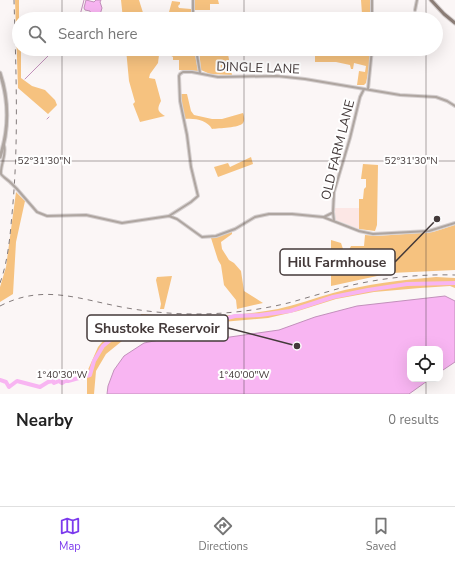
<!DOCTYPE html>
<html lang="en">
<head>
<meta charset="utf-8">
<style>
  :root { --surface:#fff; --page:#f6f6f6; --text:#222; --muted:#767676; --line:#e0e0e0; --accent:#7c3aed }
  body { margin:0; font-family:"Nunito Sans",sans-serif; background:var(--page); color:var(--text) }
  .controls { position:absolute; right:12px; bottom:12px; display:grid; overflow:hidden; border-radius:8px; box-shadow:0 4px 16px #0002 }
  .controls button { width:36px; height:36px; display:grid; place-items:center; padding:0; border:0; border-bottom:1px solid var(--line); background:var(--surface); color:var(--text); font:20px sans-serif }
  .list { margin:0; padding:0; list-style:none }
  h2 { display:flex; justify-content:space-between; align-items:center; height:52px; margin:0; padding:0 16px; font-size:17px }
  h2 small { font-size:13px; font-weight:400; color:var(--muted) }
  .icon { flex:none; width:22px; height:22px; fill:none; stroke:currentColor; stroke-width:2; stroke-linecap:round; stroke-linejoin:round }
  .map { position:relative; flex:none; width:455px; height:394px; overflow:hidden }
  .search { position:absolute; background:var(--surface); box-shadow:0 4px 16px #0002; left:12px; right:12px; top:12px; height:44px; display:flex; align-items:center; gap:10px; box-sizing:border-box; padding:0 14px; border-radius:22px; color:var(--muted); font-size:15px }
  .sheet { height:112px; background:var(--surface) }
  nav { display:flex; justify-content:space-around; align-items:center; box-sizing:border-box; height:56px; border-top:1px solid var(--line); background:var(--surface); font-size:11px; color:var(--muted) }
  nav a { display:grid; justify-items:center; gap:2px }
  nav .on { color:var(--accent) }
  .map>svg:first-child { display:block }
  .built { fill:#fce7e5 }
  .green { fill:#f6c27f }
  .water { fill:#f8b5f2; stroke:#c290bb }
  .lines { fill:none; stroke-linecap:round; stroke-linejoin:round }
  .stream { stroke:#c290bb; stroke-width:1 }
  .river { stroke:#f8b5f2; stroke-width:4 }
  .minor-casing { stroke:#d6d0d0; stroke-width:4 }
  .tertiary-casing { stroke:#d6d0d0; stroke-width:5 }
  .secondary-casing { stroke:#d6d0d0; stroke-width:5 }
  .minor { stroke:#aea5a0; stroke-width:2 }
  .tertiary { stroke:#aea5a0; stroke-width:3 }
  .secondary { stroke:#8b7d76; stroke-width:3 }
  .rail { stroke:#837b7b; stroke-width:1; stroke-dasharray:5 5; stroke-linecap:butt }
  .minor-bridge-casing { stroke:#d6d0d0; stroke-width:4; stroke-linecap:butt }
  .minor-bridge { stroke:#aea5a0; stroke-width:2 }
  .ticks { fill:none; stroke:#443a3a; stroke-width:1; stroke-opacity:0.45 }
  .labels { text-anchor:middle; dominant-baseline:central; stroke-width:4; stroke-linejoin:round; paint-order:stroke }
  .street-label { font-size:13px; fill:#443a3a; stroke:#fff }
  .ticks-label { font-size:10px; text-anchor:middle; fill:#443a3a; stroke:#fff; stroke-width:4; stroke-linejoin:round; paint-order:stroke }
  .leader { fill:none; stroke:#443a3a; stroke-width:1.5 }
  .callout-dot { fill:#443a3a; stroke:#fff; stroke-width:1.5 }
  .callout { fill:#fff; stroke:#443a3a; stroke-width:1.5 }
  .callout-label { font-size:14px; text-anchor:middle; font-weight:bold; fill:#443a3a }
</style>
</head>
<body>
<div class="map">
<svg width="455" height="394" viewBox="0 0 455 394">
  <rect width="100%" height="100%" fill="#fbf6f6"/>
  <path class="built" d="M334,208H359V229L336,220Z"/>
  <path class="green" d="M15,0H19V49H21V78L32,86L45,90L55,100L57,105L48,114L18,88Z
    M121,0H139L145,19H123Z
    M195,0H218L219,4H210V10H194Z
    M361,0H371V19H339L362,14Z
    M172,1L180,2V4L178,6L179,8L191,9V19H187V15L169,12Z
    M126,49H194L198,71L179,70V60H173V57L166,53L159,55L158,63L150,74L149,78L155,79L161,101C157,109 157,111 165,116L140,122L133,104L135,102L129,81Z
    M199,49H227L232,75L210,74L201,70Z
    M315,49H370V63L366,83L364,85H357L359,71L365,72L366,66L354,63L353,69H351L350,65L336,62H315Z
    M180,94H187L191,111L194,115L212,119H222L243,113C244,116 245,120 243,123C239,128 219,128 212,129C207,120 195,118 185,119Z
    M251,157L253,164L218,177L214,167L228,163L230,167Z
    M363,164L378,165L377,225L375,231L359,229V199H363L364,189L366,187V179H361Z
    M16,192L25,201L16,242L13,294L0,302V287L6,267Z
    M455,225V270L391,273L331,286V240L341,243L343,249L349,250L351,246H364L365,235L377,236L433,232Z
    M232,232V234L221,242L222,249L229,260L234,263L241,271L244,291L263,303L237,309L236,300L224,285L221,265L218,260L211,238Z
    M172,276L164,309H160L161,304L156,280L157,277Z
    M436,277L455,278V288L450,286L420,288L374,292L336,299L298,311L268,318L166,327L143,332L122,341L106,354L96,371L94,394H87V372L98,347L108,335L120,327L141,320V314C189,318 230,318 278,309C296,305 315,298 333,293C367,284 401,280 436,277Z"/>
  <path class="water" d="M86,0L94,2L96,0H101L100,2L102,8L99,18H92L90,11L85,10L84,8Z
    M445,296L455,301V362L440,372V349H410V379H430L409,394H107L108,386L114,370L124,356L144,343L169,338H223L279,330L315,317L357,306Z"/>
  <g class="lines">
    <path class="stream" d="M79,19L84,0
      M25,79L55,49
      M47,119L49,117"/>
    <path class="river" d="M0,380L6,382L9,387L17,381L40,387L48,382L53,381L54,383L59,381L62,383L65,381H68L90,375L94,361L103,346L125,328L141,324L181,323L220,320L235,316L260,315L290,311L333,297L368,290L407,284L455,283"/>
    <g class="minor-casing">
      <path id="minor" d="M372,0V19
        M415,10L417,0
        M193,19V0
        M196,49L200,73
        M368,89L372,49
        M4,145C7,155 0,165 1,174C3,177 8,180 11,183
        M17,189L37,212L47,216L86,215L122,223L169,216L177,219L202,237L216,236L235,229L255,217L269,214H292L323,217L359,231L373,234L429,231L455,223
        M169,216L191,202L198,196L191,167L187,135L180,101L179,76L180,74L183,72H192L218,77L277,76L305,79L400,95L436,97L447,101L455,106
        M324,217L332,213
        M334,221L333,212L334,192L350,138L360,97L364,89"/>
    </g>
    <g class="tertiary-casing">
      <path id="tertiary" d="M0,73C9,100 9,130 0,157"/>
    </g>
    <g class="secondary-casing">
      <path id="secondary" d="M431,0L444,14L455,23"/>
    </g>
    <use href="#minor" class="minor"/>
    <use href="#tertiary" class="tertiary"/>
    <use href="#secondary" class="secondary"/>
    <path class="rail" d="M0,283C8,261 10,237 12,214C19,143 16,71 14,0
      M0,306C44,283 81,300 127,308C150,312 173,314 196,314C228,314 261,310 292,302C309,297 327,292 344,287C380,278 418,274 455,275"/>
    <g class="minor-bridge-casing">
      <path id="minor-bridge" d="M11,183L17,189"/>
    </g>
    <use href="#minor-bridge" class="minor-bridge"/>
  </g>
  <path class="ticks" d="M62,0V19M244,0V19M426,0V19M62,49V394M244,49V394M426,49V349M0,161H455M426,379V394"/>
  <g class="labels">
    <g class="street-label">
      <text transform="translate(258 68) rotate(2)">DINGLE LANE</text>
      <text transform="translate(338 150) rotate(-76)">OLD FARM LANE</text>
    </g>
  </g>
  <g class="ticks-label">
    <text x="44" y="164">52°31'30"N</text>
    <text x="411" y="164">52°31'30"N</text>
    <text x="62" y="378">1°40'30"W</text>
    <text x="244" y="378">1°40'00"W</text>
  </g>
  <path class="leader" d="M437 219L395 262M297 346L228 328"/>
  <g class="callout-dot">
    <circle cx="437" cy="219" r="4"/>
    <circle cx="297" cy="346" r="4"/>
  </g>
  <g class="callout">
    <rect x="280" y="249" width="115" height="26" rx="4"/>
    <rect x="87" y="315" width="141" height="26" rx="4"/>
  </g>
  <g class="callout-label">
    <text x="337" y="267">Hill Farmhouse</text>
    <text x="157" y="333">Shustoke Reservoir</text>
  </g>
</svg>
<div class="controls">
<button><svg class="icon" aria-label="locate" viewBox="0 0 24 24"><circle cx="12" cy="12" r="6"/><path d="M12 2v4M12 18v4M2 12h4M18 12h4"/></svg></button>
</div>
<div class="search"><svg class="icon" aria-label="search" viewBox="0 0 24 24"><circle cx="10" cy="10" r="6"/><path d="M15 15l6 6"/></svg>Search here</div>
</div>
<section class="sheet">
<h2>Nearby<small>0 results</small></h2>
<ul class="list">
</ul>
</section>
<nav>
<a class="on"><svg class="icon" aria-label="map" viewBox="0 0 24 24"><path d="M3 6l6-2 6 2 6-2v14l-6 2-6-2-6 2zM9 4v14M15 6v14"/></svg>Map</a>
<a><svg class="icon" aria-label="directions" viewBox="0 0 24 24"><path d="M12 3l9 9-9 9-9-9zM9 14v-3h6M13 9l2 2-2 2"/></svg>Directions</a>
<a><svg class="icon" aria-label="saved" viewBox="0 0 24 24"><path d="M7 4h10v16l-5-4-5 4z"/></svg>Saved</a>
</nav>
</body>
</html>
